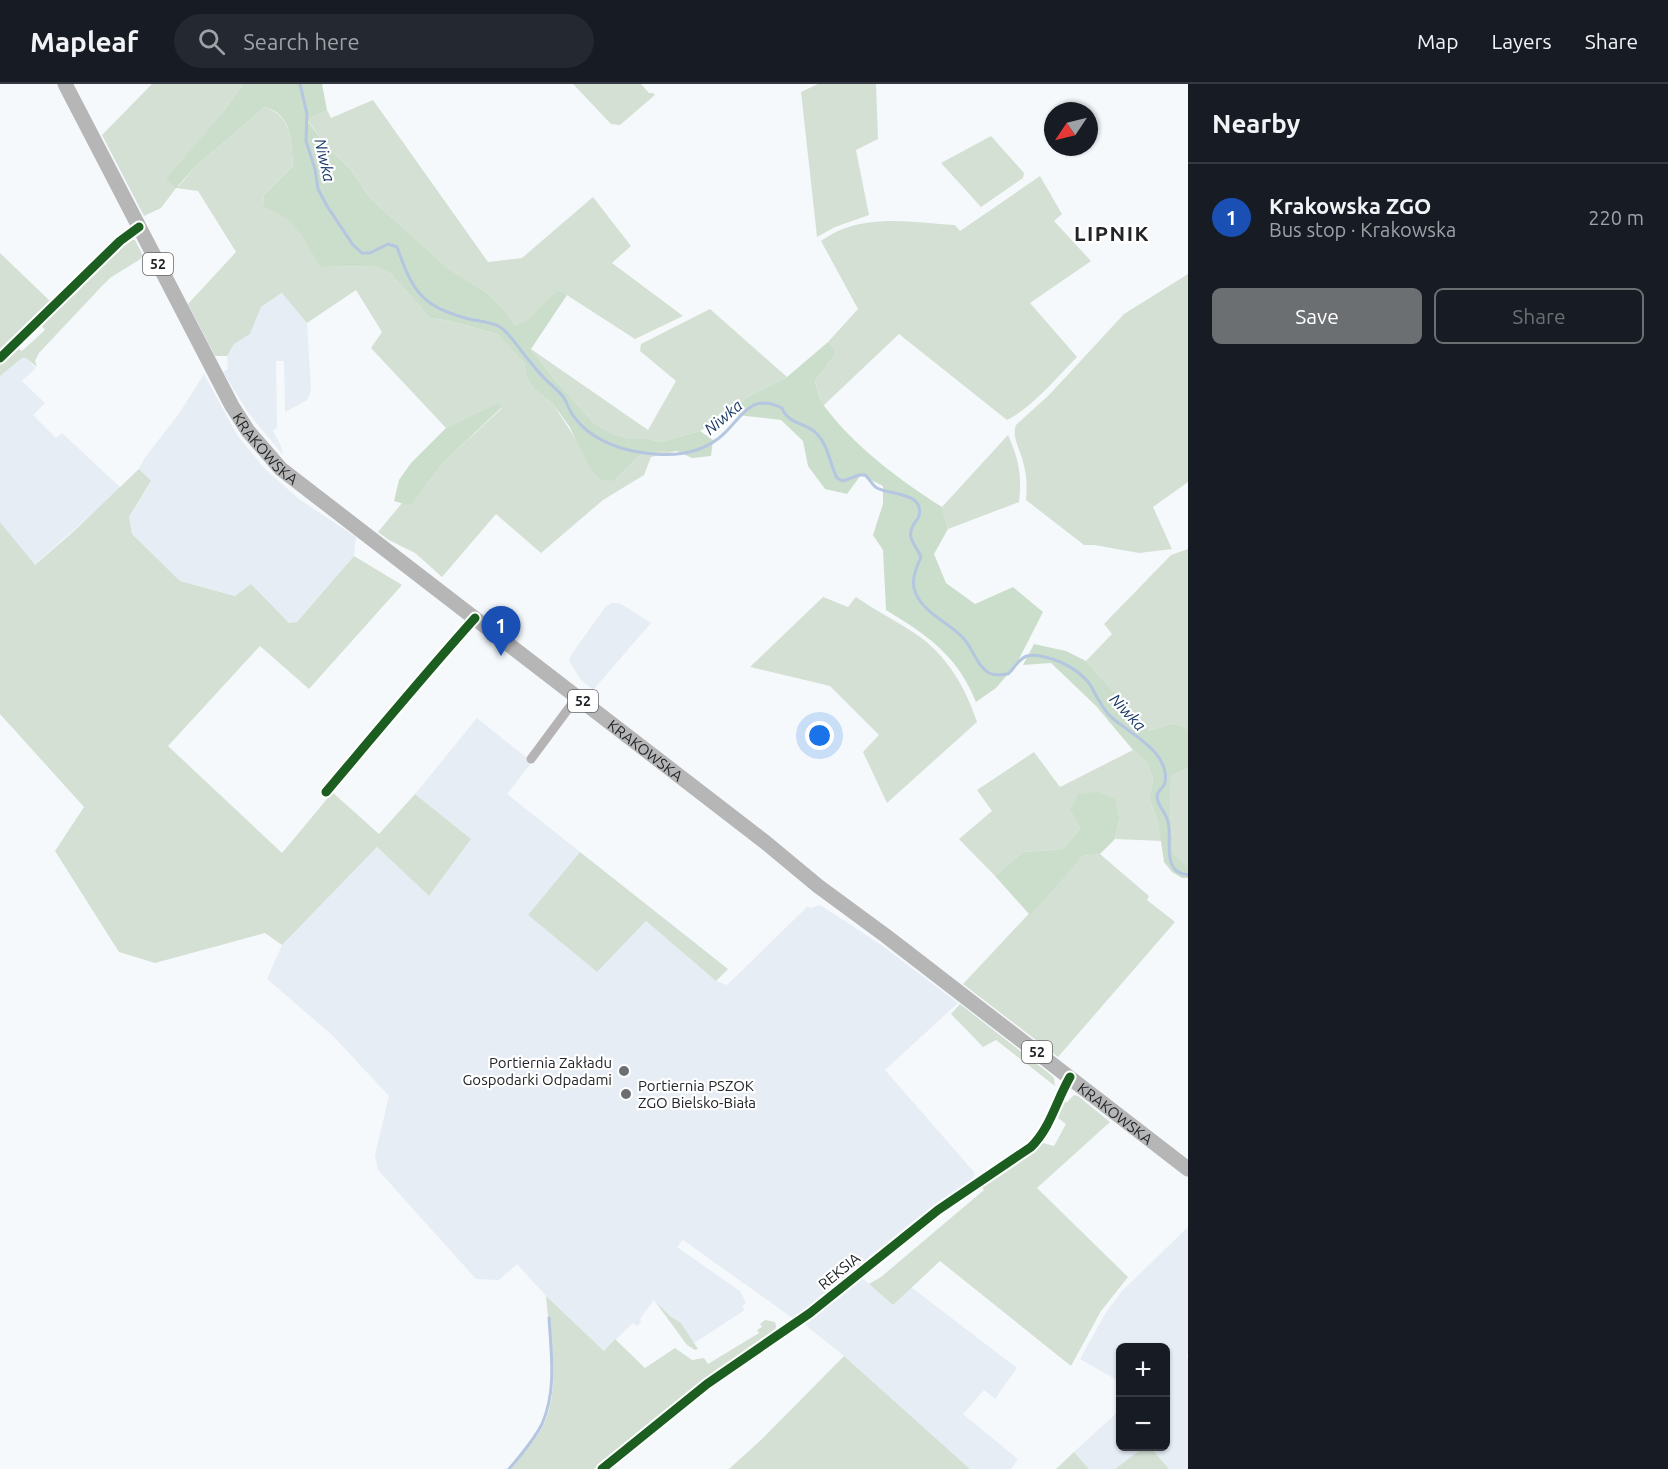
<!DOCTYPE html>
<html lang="en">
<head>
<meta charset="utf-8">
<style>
  :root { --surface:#171b24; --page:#242831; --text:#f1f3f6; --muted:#9ea1a6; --line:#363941; --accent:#6c6f72 }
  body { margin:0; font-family:Ubuntu,sans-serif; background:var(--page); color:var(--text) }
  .controls { position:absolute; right:18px; bottom:18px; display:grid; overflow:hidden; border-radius:9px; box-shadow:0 2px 4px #0004 }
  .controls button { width:54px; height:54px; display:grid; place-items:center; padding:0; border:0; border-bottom:2px solid var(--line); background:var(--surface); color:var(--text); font:30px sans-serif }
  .compass { position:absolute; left:1044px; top:18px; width:54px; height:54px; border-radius:50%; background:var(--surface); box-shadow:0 2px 4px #0004; rotate:235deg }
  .you { position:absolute; left:820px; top:652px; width:21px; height:21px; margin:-15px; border:4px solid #fff; border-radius:50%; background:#1a73e8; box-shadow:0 0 0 9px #1a73e833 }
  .badge { display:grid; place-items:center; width:39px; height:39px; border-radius:50%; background:var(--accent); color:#fff; font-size:20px; font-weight:700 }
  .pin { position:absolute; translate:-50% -50px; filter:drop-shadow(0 2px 3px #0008) }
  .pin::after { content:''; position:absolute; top:32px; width:21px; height:18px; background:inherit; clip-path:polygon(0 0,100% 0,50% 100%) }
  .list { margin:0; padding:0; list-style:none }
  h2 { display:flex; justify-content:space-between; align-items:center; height:78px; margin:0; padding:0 24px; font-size:26px }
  h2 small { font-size:20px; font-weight:400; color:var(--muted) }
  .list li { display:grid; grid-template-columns:39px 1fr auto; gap:18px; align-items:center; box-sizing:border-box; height:108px; padding:0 24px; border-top:2px solid var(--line) }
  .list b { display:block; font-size:22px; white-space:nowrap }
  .list p { margin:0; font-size:20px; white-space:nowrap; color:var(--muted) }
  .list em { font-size:20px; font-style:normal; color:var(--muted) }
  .actions { display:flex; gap:12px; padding:18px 24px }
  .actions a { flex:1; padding:14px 0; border:2px solid var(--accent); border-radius:9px; text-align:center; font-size:21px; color:var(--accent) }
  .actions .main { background:var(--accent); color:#fff }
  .icon { flex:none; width:33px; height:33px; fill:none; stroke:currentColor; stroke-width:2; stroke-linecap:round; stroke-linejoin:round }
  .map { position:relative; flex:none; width:1188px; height:1385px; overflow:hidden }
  header { display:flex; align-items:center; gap:36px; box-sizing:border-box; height:84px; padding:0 30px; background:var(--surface); border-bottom:2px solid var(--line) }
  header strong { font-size:28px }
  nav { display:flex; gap:33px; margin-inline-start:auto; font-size:21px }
  .search { width:420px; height:54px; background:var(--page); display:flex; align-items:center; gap:15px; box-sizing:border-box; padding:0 21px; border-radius:33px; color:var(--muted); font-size:22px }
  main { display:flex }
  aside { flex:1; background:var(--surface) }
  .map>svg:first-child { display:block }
  .built { fill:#e6edf5 }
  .green { fill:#d3e0d3 }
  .forest { fill:#cbdecb }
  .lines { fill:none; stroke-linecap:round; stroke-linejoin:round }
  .stream { stroke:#b4c6e0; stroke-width:3 }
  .minor { stroke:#b5b3b4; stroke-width:9 }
  .primary { stroke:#b6b6b7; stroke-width:15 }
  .cycleway-casing { stroke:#fff; stroke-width:13 }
  .cycleway { stroke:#1b5e20; stroke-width:9 }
  .poi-dot { fill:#6c6f72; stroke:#fff; stroke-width:2 }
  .labels { text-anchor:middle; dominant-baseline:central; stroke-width:4.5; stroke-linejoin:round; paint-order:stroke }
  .shield { fill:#fff; stroke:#646668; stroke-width:1.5 }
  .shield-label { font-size:14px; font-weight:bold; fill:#222528 }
  .street-label { font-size:15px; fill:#222528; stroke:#fff }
  .poi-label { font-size:15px; fill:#222528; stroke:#fff; text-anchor:end }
  .water-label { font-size:16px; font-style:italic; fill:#193967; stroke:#fff }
  .district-label { font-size:21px; font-weight:bold; letter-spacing:1.5px; fill:#222528; stroke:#fff }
</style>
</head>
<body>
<header>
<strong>Mapleaf</strong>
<div class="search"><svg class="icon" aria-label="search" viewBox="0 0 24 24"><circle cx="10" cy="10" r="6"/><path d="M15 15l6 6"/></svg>Search here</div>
<nav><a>Map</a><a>Layers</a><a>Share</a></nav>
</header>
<main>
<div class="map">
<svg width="1188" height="1385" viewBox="0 0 1188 1385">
  <rect width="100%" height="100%" fill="#f6f9fc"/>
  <path class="built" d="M283,209L307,239L311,307L307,316L285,328L284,277H276L277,343L273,347L281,362L283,371L249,330L223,288L228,285L227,272L234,260L250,250L261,223Z
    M22,274H26L36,284L22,297L45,319L33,331L56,354L62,349L121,404L34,481L0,438V292Z
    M204,290L237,351L266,386L299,415L356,453L354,472L297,538L289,539L251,500L236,512L180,497L132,450L129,433L151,398L139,385L144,375L180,328Z
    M612,519H619L651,539L593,606L580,595L569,576L571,571L606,522Z
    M477,634L532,678L507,710L580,768L528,831L597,888L646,837L716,897L727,901L808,822L810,824L820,821L880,860L958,919L885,986L974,1088L973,1097L935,1123L794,1235L683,1156L677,1163L740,1207L746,1219L742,1222L745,1226L694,1259L681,1239L670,1232L654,1216L640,1235L641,1238L637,1242L633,1239L604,1267L546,1212L517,1180L499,1196L476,1195L378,1086L375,1071L389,1012L331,950L267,895L282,861L377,763L429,812L471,755L415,710Z
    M1188,1143V1269L1186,1272L1188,1273V1385H1169L1150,1363L1166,1362V1264H1120V1298L1080,1275L1105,1230L1122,1207Z
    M862,1194L893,1221L911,1203L1017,1284L995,1315L984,1306L963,1330L1018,1375L1011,1385H970L844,1272L804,1240Z
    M1120,1326V1362L1144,1363L1115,1385H1089L1074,1368Z"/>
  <path class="green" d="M152,0H243L220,32L177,104L198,80L265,23C293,33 291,57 293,82L264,111L263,121C298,137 301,151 320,183L375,182L391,190L430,234L450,237L497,250L524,279L526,292L533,304L553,320L579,360L614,397L638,373L647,367H677L651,373L644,391L603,416L541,469L496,430L442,493L415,469L389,456L378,448L402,419L411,422L443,379L502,324L497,319L446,344L371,264L382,248L356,206L307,239L282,209L261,223L250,250L234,260L227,272H215L188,220L236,168L198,107L176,104L161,124L144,132L102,51Z
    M573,0H641L649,9H653L655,11L620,41L611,40Z
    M818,0H876L878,55L856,66L869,131L835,143L817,153L801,8Z
    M373,16L488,178L522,174L593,113L631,162L612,179L683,232L635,255L559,206C542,218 534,236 515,241L501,222L486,208L449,185L370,114L351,86L324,59L306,34L327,26L331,34Z
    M991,52L1024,89L1023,94L981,123L941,79Z
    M1040,92L1062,130L1054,137L1091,177L1030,219L1077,273C1056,294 1034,322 1007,336L899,250L823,322L815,297L837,268L828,258L858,225L821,157C860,128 910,138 955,141L960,147Z
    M131,156H135L143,172L139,176L110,194L102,202L39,269L35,277L37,283L26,274H22L0,292V169L50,217L9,259L22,267L45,246L40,240L119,163Z
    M1188,190V398L1153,423L1172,465L1139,469L1094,461H1084L1026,416C1027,404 1027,394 1024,382C1022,369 1011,353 1016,341L1049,311L1124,230Z
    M710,225L787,293L747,313L728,330L700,347L661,358L648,355H631L613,350L594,339L556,297L531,265L648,346L676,297L640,267L641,260Z
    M1008,351C1019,376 1022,391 1019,418L948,445L942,423Z
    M139,385L151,397L129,433L132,450L180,497L235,512L251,500L289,539L297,538L354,472L402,501L309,605L260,562L168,662L282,769L327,715L331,707L379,750L415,710L471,755L429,812L377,763L282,861L265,849L155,879L119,868L55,767L84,723L0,630V438L35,481L74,447Z
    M1188,465V645L1174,639L1149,647L1086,577L1112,550L1104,540L1171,471Z
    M823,513L848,523L856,513C875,526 896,537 916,550C946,570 966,604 977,638L887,719L863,668L879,651L830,602L750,583Z
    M1133,666L1147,679L1153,696L1149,714L1158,738L1162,757L1115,755L1119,736L1070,726L1080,745L1063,765L1023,768L995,792L959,755L992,727L977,706L1034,668L1060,703Z
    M1188,684V784H1187L1173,769L1170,724L1171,692Z
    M580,768L728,885L716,897L646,837L597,888L528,831Z
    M1100,770L1149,812L1147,816L1175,838L1058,973L963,900L1083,772Z
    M960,920L1051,991L1054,994L1055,1002L996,956L983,963L951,930Z
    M1074,1011L1078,1012L1110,1038L1037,1104L1128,1193L1101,1227L1071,1282L940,1177L893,1221L869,1200L881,1193L984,1106L982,1102L1043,1059L1054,1062L1066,1040L1058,1034L1064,1018H1067Z
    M546,1212L604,1267L615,1255L645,1284L675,1264L692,1276L704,1274L708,1280L759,1249L757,1246L762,1243L760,1240L765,1236L775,1238L776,1242L775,1249L714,1288L594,1385H511C522,1371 536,1356 544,1340C562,1299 549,1253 546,1212Z
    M654,1216L670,1232L681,1239L698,1265L695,1266L687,1261Z
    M844,1272L970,1385H729L762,1355Z
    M1144,1363H1150L1169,1385H1115Z
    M1074,1368L1089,1385H1056Z"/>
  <path class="forest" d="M243,0H322L327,26L306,35L324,59L351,86L370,114L449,185L486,208L501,222L515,241C534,236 542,217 559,206L567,211L531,265L556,297L594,339L613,350L631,355H648L661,358L700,347L713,356L711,372L692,374L677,367H647L638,373L614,397L601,396L591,385L569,342L553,320L533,304L526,292L524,279L497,250L450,237L430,234L391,190L375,182L320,183C301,152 298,137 263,122L264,111L293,82C291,58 293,31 265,23L198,80L176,104L166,95L220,32Z
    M828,258L837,268L815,297C818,306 820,317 825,323C854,362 901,397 942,423L948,445L934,470L946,499L975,520L1013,503L1043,528L1016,581L996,604L976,618C957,571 927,551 886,526L883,466L873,451L883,420V402L861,391L847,410L825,405L808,382L803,357L781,336L728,330L747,313L787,293Z
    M497,319L502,323L443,379L411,422L394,417L399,396L411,379L446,344Z
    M1034,560L1066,567L1086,577L1149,647L1174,639L1188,645V684L1171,692L1170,724L1173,769L1188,784V794H1182L1172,788L1164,778L1158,738L1149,714L1153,696L1147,679L1133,666L1096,622L1051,579L1023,581Z
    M1098,708L1115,715L1119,736L1115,755L1100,770L1083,772L1030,831L995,792L1023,768L1063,765L1080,745L1070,726L1078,710Z"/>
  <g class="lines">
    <path class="stream" d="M300,0L307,30L306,57L315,85L318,105L327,122L353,161L362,169H370L388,160L397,163C413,208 421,222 469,235C478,237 492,238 500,243C510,249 519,265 527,274C533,281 538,288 545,295C551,301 558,306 564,314C567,319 569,325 572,330C590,357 624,368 655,370C677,372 701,368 719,354C741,337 748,307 782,324C788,341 807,338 818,351C829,363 830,381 837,394L843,397L859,391H865C870,395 872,401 877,404C889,411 925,408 919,432C918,436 913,439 912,444C907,455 917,463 921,473C916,484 910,498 916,510C925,530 950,539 964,555C973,565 977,582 989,589C995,592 1001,591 1008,590C1014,585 1018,575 1027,572C1033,570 1039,572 1045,573C1062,577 1081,587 1091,602C1097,613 1102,624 1111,633C1126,646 1154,661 1162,679C1165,685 1167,695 1164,701C1161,706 1157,707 1157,713C1158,723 1166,728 1168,738C1173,756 1160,788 1188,791
      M509,1385C521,1371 534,1356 542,1340C557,1306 551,1269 549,1234"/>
    <path class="minor" d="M0,274L120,157L139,143
      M531,675L577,613
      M326,708C375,650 424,591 475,534
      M602,1385L707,1300L810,1229L938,1126L1031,1063C1051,1043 1056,1017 1070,993"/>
    <path class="primary" id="s1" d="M65,0L232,322L248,347L281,385L765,758L818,802L886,852L1188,1085"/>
    <g class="cycleway-casing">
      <path id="cycleway" d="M0,274L120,157L139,143
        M326,708C375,650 424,591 475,534
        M602,1385L707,1300L810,1229L938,1126L1031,1063C1051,1043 1056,1017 1070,993"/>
    </g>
    <use href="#cycleway" class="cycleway"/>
  </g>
  <g class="poi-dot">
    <circle cx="624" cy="987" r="6"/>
    <circle cx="626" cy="1010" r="6"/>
  </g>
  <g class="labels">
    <g class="shield">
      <rect x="143" y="169" width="30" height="22" rx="4.5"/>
      <rect x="568" y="606" width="30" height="22" rx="4.5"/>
      <rect x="1022" y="957" width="30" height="22" rx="4.5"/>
    </g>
    <g class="shield-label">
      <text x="158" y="180">52</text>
      <text x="583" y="617">52</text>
      <text x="1037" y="968">52</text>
    </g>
    <g class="street-label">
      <text stroke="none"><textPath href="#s1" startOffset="417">KRAKOWSKA</textPath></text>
      <text stroke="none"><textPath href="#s1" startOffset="903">KRAKOWSKA</textPath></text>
      <text stroke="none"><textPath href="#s1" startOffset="1497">KRAKOWSKA</textPath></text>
      <text transform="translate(839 1187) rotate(-39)">REKSIA</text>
    </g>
    <g class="poi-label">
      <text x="612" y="978">Portiernia Zakładu<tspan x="612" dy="17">Gospodarki Odpadami</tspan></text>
      <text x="638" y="1001" text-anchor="start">Portiernia PSZOK<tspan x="638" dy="17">ZGO Bielsko-Biała</tspan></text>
    </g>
    <g class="water-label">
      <text transform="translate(325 76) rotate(77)">Niwka</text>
      <text transform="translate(723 333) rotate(-40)">Niwka</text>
      <text transform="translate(1128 628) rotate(47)">Niwka</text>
    </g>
    <g class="district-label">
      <text x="1112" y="149">LIPNIK</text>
    </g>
  </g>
</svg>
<div class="controls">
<button>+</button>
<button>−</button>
</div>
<svg class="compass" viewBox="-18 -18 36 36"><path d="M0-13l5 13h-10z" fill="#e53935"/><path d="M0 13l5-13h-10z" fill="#9ea1a6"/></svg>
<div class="you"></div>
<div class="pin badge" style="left:501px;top:572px;background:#1a4fb4">1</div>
</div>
<aside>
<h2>Nearby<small></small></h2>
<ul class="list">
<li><span class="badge" style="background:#1a4fb4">1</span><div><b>Krakowska ZGO</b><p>Bus stop · Krakowska</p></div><em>220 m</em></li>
</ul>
<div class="actions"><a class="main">Save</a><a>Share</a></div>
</aside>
</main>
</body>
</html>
